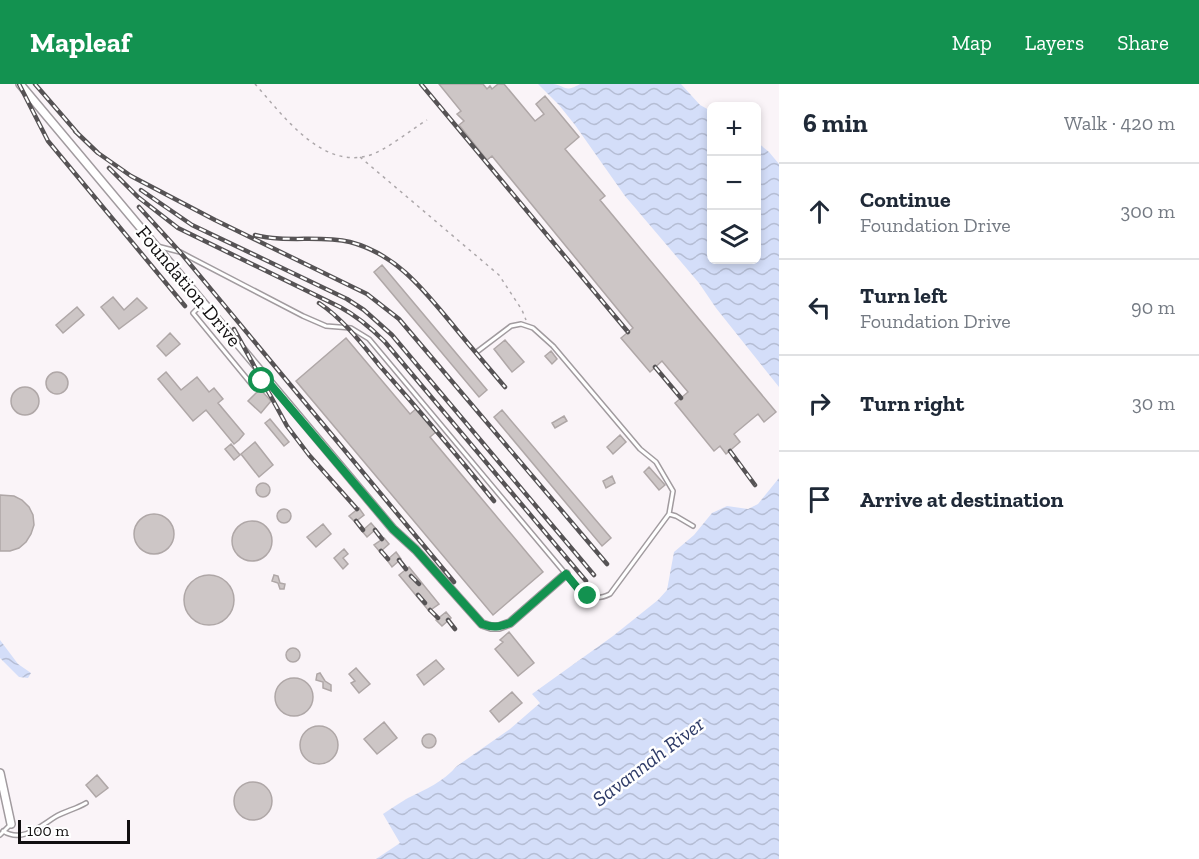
<!DOCTYPE html>
<html lang="en">
<head>
<meta charset="utf-8">
<style>
  :root { --surface:#fff; --page:#f6f6f7; --text:#1f2937; --muted:#747a83; --line:#e0e1e3; --accent:#139250 }
  body { margin:0; font-family:"Zilla Slab",serif; background:var(--page); color:var(--text) }
  .controls { position:absolute; right:18px; top:18px; display:grid; overflow:hidden; border-radius:9px; box-shadow:0 3px 9px #0003 }
  .controls button { width:54px; height:54px; display:grid; place-items:center; padding:0; border:0; border-bottom:2px solid var(--line); background:var(--surface); color:var(--text); font:30px sans-serif }
  .scale { position:absolute; left:18px; bottom:15px; width:112px; box-sizing:border-box; padding-left:6px; border:3px solid #110f10; border-top:0; font-size:16px; line-height:21px; white-space:nowrap; color:#110f10; -webkit-text-stroke:4px #fff; paint-order:stroke }
  .stop { position:absolute; width:18px; height:18px; margin:-14px; border:4px solid #139250; border-radius:50%; background:#fff }
  .stop.end { background:#139250; border-color:#fff; box-shadow:0 2px 6px #0008 }
  .list { margin:0; padding:0; list-style:none }
  h2 { display:flex; justify-content:space-between; align-items:center; height:78px; margin:0; padding:0 24px; font-size:26px }
  h2 small { font-size:20px; font-weight:400; color:var(--muted) }
  .list li { display:grid; grid-template-columns:39px 1fr auto; gap:18px; align-items:center; box-sizing:border-box; height:96px; padding:0 24px; border-top:2px solid var(--line) }
  .list b { display:block; font-size:22px; white-space:nowrap }
  .list p { margin:0; font-size:20px; white-space:nowrap; color:var(--muted) }
  .list em { font-size:20px; font-style:normal; color:var(--muted) }
  .icon { flex:none; width:33px; height:33px; fill:none; stroke:currentColor; stroke-width:2; stroke-linecap:round; stroke-linejoin:round }
  .map { position:relative; flex:none; width:779px; height:775px; overflow:hidden }
  header { display:flex; align-items:center; gap:36px; box-sizing:border-box; height:84px; padding:0 30px; background:var(--accent); color:#fff }
  header strong { font-size:28px }
  nav { display:flex; gap:33px; margin-inline-start:auto; font-size:21px }
  main { display:flex }
  aside { flex:1; background:var(--surface) }
  .map>svg:first-child { display:block }
  .water { fill:url(#water-waves) }
  .building { fill:#cdc6c6; stroke:#afa7a7; stroke-width:1.5 }
  .lines { fill:none; stroke-linecap:round; stroke-linejoin:round }
  .lane-casing { stroke:#a19b9f; stroke-width:6 }
  .street-casing { stroke:#a19b9f; stroke-width:10 }
  .path { stroke:#ada8ab; stroke-width:1.5; stroke-dasharray:3 4.5; stroke-linecap:butt }
  .lane { stroke:#fff; stroke-width:3 }
  .street { stroke:#fff; stroke-width:7 }
  .rail-casing { stroke:#565355; stroke-width:4.5 }
  .rail { stroke:#fff; stroke-width:2; stroke-dasharray:7; stroke-linecap:butt }
  .route { stroke:#139250; stroke-width:8 }
  .labels { text-anchor:middle; dominant-baseline:central; stroke-width:5; stroke-linejoin:round; paint-order:stroke }
  .street-label { font-size:20px; fill:#110f10; stroke:#fff }
  .water-label { font-size:21px; font-style:italic; fill:#2d3a66; stroke:#fff }
</style>
</head>
<body>
<header>
<strong>Mapleaf</strong>
<nav><a>Map</a><a>Layers</a><a>Share</a></nav>
</header>
<main>
<div class="map">
<svg width="779" height="775" viewBox="0 0 779 775">
  <defs>
    <pattern id="water-waves" width="16" height="10" patternUnits="userSpaceOnUse" patternTransform="scale(1.5)"><rect width="16" height="10" fill="#d4def9"/><path d="M0 5q4-4 8 0t8 0" fill="none" stroke="#b5bdd4"/></pattern>
  </defs>
  <rect width="100%" height="100%" fill="#faf4f8"/>
  <path class="water" d="M538,0C542,0 548,0 553,0C567,2 564,9 580,0H681L700,21L711,27L712,176H756L757,58L769,68L779,80V303L716,224L699,199L625,112L575,41L559,21Z
    M779,394V775H376L400,759L383,730C391,725 399,719 408,714C426,705 443,698 457,682L510,645L540,619L532,610L613,552L658,516L667,506L674,468L694,451L712,429L727,422L748,425L758,420Z
    M0,556L18,580L31,589L28,594L19,593L0,574Z"/>
  <path class="building" d="M439,0H483L487,5L490,2L492,5L498,0H504L535,37L544,30L536,20L545,12L579,53L565,65L605,112L600,116L776,328L764,338L758,330L734,350L740,358L726,370L720,362L714,367L675,319L688,308L662,277L650,288L621,254L633,244L492,72L487,76L459,41L464,37L457,30L461,27Z
    M382,181L487,306L479,313L374,188Z
    M113,213L124,226L137,214L147,224L119,245L101,223Z
    M77,223L84,231L63,249L56,241Z
    M170,249L180,260L166,272L157,262Z
    M346,254L410,330L417,324L436,348L430,353L543,488L493,531L296,297Z
    M505,256L524,278L512,288L494,265Z
    M551,267L557,275L552,280L545,272Z
    M166,288L181,306L197,293L209,308L214,304L223,315L218,319L244,350L239,356L234,360L206,326L193,337L158,295Z
    M46 299a11 11 0 1 1 22 0a11 11 0 1 1-22 0Z
    M11 317a14 14 0 1 1 28 0a14 14 0 1 1-28 0Z
    M260,305L271,317L261,329L248,317Z
    M502,326L611,454L602,462L494,333Z
    M564,332L567,337L555,344L552,339Z
    M270,335L289,358L284,362L265,339Z
    M620,351L626,358L613,370L607,363Z
    M255,358L273,381L259,393L241,370Z
    M231,360L240,371L234,376L225,365Z
    M649,383L665,401L659,406L644,388Z
    M612,392L615,399L606,404L603,397Z
    M256 406a7 7 0 1 1 14 0a7 7 0 1 1-14 0Z
    M0,411L14,412L22,416L29,423L33,431L34,441L31,450L26,458L19,464L10,467H0Z
    M359,424L364,431L355,438L349,432Z
    M277 432a7 7 0 1 1 14 0a7 7 0 1 1-14 0Z
    M134 450a20 20 0 1 1 40 0a20 20 0 1 1-40 0Z
    M232 457a20 20 0 1 1 40 0a20 20 0 1 1-40 0Z
    M371,439L376,445L367,453L362,447Z
    M323,440L331,450L316,463L307,453Z
    M384,454L389,460L380,468L374,461Z
    M344,465L348,470L343,474L348,480L343,485L334,474Z
    M396,468L401,475L392,483L387,476Z
    M409,483L439,520L429,527L399,491Z
    M184 516a25 25 0 1 1 50 0a25 25 0 1 1-50 0Z
    M274,491L278,492L280,499L285,500L284,505H280L278,499L272,497Z
    M446,528L451,534L442,542L436,536Z
    M509,548L534,579L518,592L495,565L503,558L500,556Z
    M286 571a7 7 0 1 1 14 0a7 7 0 1 1-14 0Z
    M436,576L444,585L424,601L417,591Z
    M356,584L370,600L359,609L351,599L355,597L349,590Z
    M320,589L325,597L331,601V607L323,604V598L316,596L317,590Z
    M275 613a19 19 0 1 1 38 0a19 19 0 1 1-38 0Z
    M512,608L522,619L499,638L490,627Z
    M384,638L397,654L377,670L364,655Z
    M300 661a19 19 0 1 1 38 0a19 19 0 1 1-38 0Z
    M422 657a7 7 0 1 1 14 0a7 7 0 1 1-14 0Z
    M97,691L108,704L96,713L86,701Z
    M234 717a19 19 0 1 1 38 0a19 19 0 1 1-38 0Z"/>
  <g class="lines">
    <g class="lane-casing">
      <path id="lane" d="M157,162L180,168L303,232L326,242L351,244L369,255L580,507C591,514 598,516 610,510L669,430L676,432L693,442
        M203,219L193,229L253,302L265,294
        M478,267L511,242L521,240L533,244L553,262L640,365L656,378L673,407L669,430
        M3,747C22,759 39,743 55,733C65,727 76,725 86,719
        M0,751L11,740"/>
    </g>
    <g class="street-casing">
      <path id="street" d="M20,0L393,445L416,466L482,540L491,543H499L510,539L566,490
        M0,689L11,740"/>
    </g>
    <path class="path" d="M255,0C282,30 320,84 367,72C386,67 410,46 427,36
      M360,73L499,191L522,226L526,236"/>
    <use href="#lane" class="lane"/>
    <use href="#street" class="street"/>
    <g class="rail-casing">
      <path id="rail" d="M19,0L48,57L185,222
        M35,0L80,52
        M421,0L628,248
        M75,47L98,69L131,92L215,136L367,210L399,235L607,480
        M109,84L138,113L178,144L340,223C357,232 371,244 385,258L586,497
        M141,106L192,141L347,215L364,226L392,251L594,491
        M139,123L180,168L454,498
        M255,151C286,159 319,151 350,158C396,170 423,205 452,240C469,261 487,282 505,303
        M319,219C343,235 362,260 380,282C419,326 457,371 494,417
        M234,245L287,342L309,371L357,425
        M655,283L681,314
        M730,367L755,401
        M356,437L363,446
        M375,446L382,455
        M381,467L388,475
        M399,476L406,485
        M411,492L419,500
        M418,511L425,519
        M430,526L438,534
        M448,536L455,545"/>
    </g>
    <use href="#rail" class="rail"/>
  </g>
  <g class="lines">
    <path class="route" d="M262,297L265,294L393,445L416,466L482,540C493,544 499,543 510,539L566,490L580,507L588,512"/>
  </g>
  <g class="labels">
    <g class="street-label">
      <text transform="translate(189 202) rotate(50)">Foundation Drive</text>
    </g>
    <g class="water-label">
      <text transform="translate(648 677) rotate(-37)">Savannah River</text>
    </g>
  </g>
</svg>
<div class="controls">
<button>+</button>
<button>−</button>
<button><svg class="icon" aria-label="layers" viewBox="0 0 24 24"><path d="M12 4l9 5-9 5-9-5zM3 14l9 5 9-5"/></svg></button>
</div>
<div class="scale">100 m</div>
<div class="stop" style="left:262px;top:297px"></div>
<div class="stop end" style="left:588px;top:512px"></div>
</div>
<aside>
<h2>6 min<small>Walk · 420 m</small></h2>
<ul class="list">
<li><svg class="icon" aria-label="ahead" viewBox="0 0 24 24"><path d="M12 20V5M6 11l6-6 6 6"/></svg><div><b>Continue</b><p>Foundation Drive</p></div><em>300 m</em></li>
<li><svg class="icon" aria-label="left" viewBox="0 0 24 24"><path d="M17 20v-9H6M10 6l-5 5 5 5"/></svg><div><b>Turn left</b><p>Foundation Drive</p></div><em>90 m</em></li>
<li><svg class="icon" aria-label="right" viewBox="0 0 24 24"><path d="M7 20v-9h11M14 6l5 5-5 5"/></svg><div><b>Turn right</b></div><em>30 m</em></li>
<li><svg class="icon" aria-label="arrive" viewBox="0 0 24 24"><path d="M6 21V4h12l-3 4 3 4H6"/></svg><div><b>Arrive at destination</b></div></li>
</ul>
</aside>
</main>
</body>
</html>
